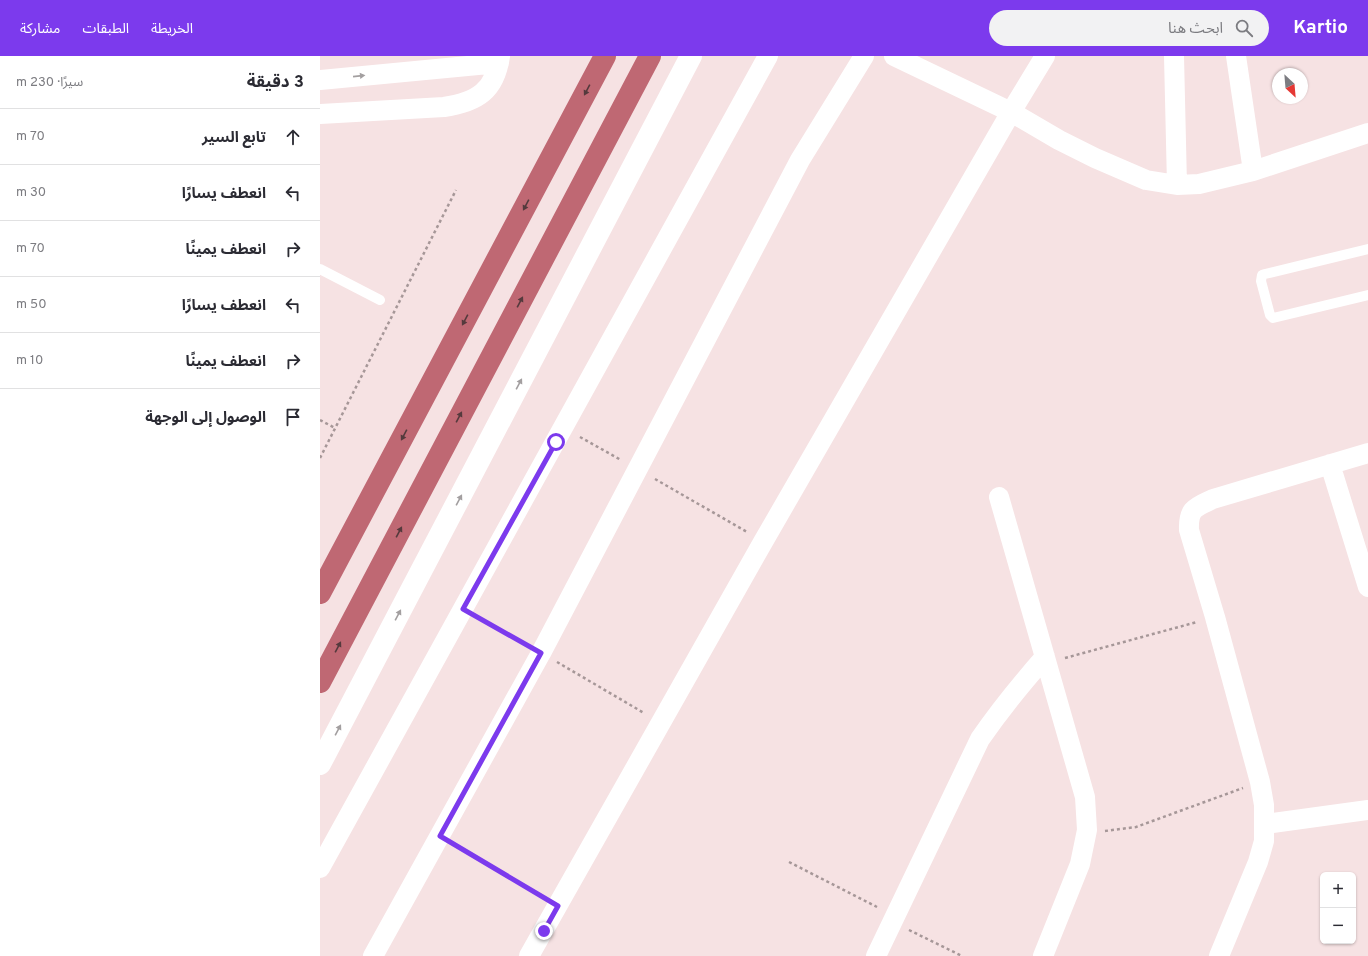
<!DOCTYPE html>
<html lang="ar">
<head>
<meta charset="utf-8">
<style>
  :root { --surface:#fff; --page:#f2f2f3; --text:#2b2b33; --muted:#7c7c81; --line:#e1e1e2; --accent:#7c3aed }
  body { margin:0; font-family:Overpass,"Noto Sans Arabic",sans-serif; background:var(--page); color:var(--text); direction:rtl }
  .controls { position:absolute; right:12px; bottom:12px; display:grid; overflow:hidden; border-radius:6px; box-shadow:0 1px 3px #0004 }
  .controls button { width:36px; height:36px; display:grid; place-items:center; padding:0; border:0; border-bottom:1px solid var(--line); background:var(--surface); color:var(--text); font:20px sans-serif }
  .compass { position:absolute; left:952px; top:12px; width:36px; height:36px; border-radius:50%; background:var(--surface); box-shadow:0 1px 3px #0004; rotate:154deg }
  .stop { position:absolute; width:12px; height:12px; margin:-9px; border:3px solid #7c3aed; border-radius:50%; background:#fff }
  .stop.end { background:#7c3aed; border-color:#fff; box-shadow:0 1px 4px #0008 }
  .list { margin:0; padding:0; list-style:none }
  h2 { display:flex; justify-content:space-between; align-items:center; height:52px; margin:0; padding:0 16px; font-size:17px }
  h2 small { font-size:13px; font-weight:400; color:var(--muted) }
  .list li { display:grid; grid-template-columns:26px 1fr auto; gap:12px; align-items:center; box-sizing:border-box; height:56px; padding:0 16px; border-top:1px solid var(--line) }
  .list b { display:block; font-size:15px; white-space:nowrap }
  .list em { font-size:13px; font-style:normal; color:var(--muted) }
  .icon { flex:none; width:22px; height:22px; fill:none; stroke:currentColor; stroke-width:2; stroke-linecap:round; stroke-linejoin:round }
  .map { position:relative; flex:none; width:1048px; height:900px; overflow:hidden; direction:ltr }
  header { display:flex; align-items:center; gap:24px; box-sizing:border-box; height:56px; padding:0 20px; background:var(--accent); color:#fff }
  header strong { font-size:19px }
  nav { display:flex; gap:22px; margin-inline-start:auto; font-size:14px }
  .search { width:280px; height:36px; background:var(--page); display:flex; align-items:center; gap:10px; box-sizing:border-box; padding:0 14px; border-radius:22px; color:var(--muted); font-size:15px }
  main { display:flex }
  aside { flex:1; background:var(--surface) }
  .map>svg:first-child { display:block }
  .lines { fill:none; stroke-linecap:round; stroke-linejoin:round }
  .path { stroke:#a69798; stroke-width:2.5; stroke-dasharray:3 3; stroke-linecap:butt }
  .lane { stroke:#fff; stroke-width:10 }
  .street { stroke:#fff; stroke-width:20 }
  .secondary { stroke:#fff; stroke-width:22 }
  .highway { stroke:#bf6873; stroke-width:22 }
  .oneway { fill:#a39fa0 }
  .oneway2 { fill:#553a3d }
  .route { stroke:#7c3aed; stroke-width:5 }
</style>
</head>
<body>
<header>
<strong>Kartio</strong>
<div class="search"><svg class="icon" aria-label="search" viewBox="0 0 24 24"><circle cx="10" cy="10" r="6"/><path d="M15 15l6 6"/></svg>ابحث هنا</div>
<nav><a>الخريطة</a><a>الطبقات</a><a>مشاركة</a></nav>
</header>
<main>
<div class="map">
<svg width="1048" height="900" viewBox="0 0 1048 900">
  <rect width="100%" height="100%" fill="#f6e2e3"/>
  <g class="lines">
    <path class="path" d="M0,364L15,372
      M260,381L301,404
      M0,402L136,134
      M335,423L427,476
      M159,562L205,588
      M745,602L877,566
      M237,606L324,657
      M785,775L816,771L923,732
      M135,789L222,840
      M469,806L557,851
      M589,874L642,900"/>
    <path class="lane" d="M1048,193L945,218L942,219L941,225L950,259L953,262L1048,239
      M0,213L60,244"/>
    <path class="street" d="M574,0L691,56L739,84L775,102L826,124L857,129L879,128L933,115L1048,77
      M854,0L857,129
      M916,0L933,115
      M0,24L179,7
      M0,58L124,51C157,46 175,35 180,0
      M1010,408L1048,531
      M679,441L765,741L767,774L760,808L723,900
      M945,768L1048,754
      M0,812L448,0
      M53,900L221,597L480,104L544,0
      M209,900L443,486L691,56L725,0
      M556,900L660,683C680,654 702,627 725,601
      M899,900L938,806L944,785V749L940,726L895,561L869,474C868,452 876,451 893,443L1048,397"/>
    <path class="secondary" d="M0,708L371,0"/>
    <path class="highway" d="M0,537L285,0
      M0,626L330,0"/>
  </g>
  <defs><path id="oneway-solid" d="M-6-.8H1V-3.2L6.5 0L1 3.2V.8H-6Z"/></defs>
  <g class="oneway">
    <use href="#oneway-solid" transform="translate(39 20) rotate(-6)"/>
    <use href="#oneway-solid" transform="translate(199 328) rotate(-62)"/>
    <use href="#oneway-solid" transform="translate(139 444) rotate(-62)"/>
    <use href="#oneway-solid" transform="translate(78 559) rotate(-62)"/>
    <use href="#oneway-solid" transform="translate(18 674) rotate(-62)"/>
  </g>
  <g class="oneway2">
    <use href="#oneway-solid" transform="translate(267 34) rotate(118)"/>
    <use href="#oneway-solid" transform="translate(206 149) rotate(118)"/>
    <use href="#oneway-solid" transform="translate(200 246) rotate(-62)"/>
    <use href="#oneway-solid" transform="translate(145 264) rotate(118)"/>
    <use href="#oneway-solid" transform="translate(139 361) rotate(-62)"/>
    <use href="#oneway-solid" transform="translate(84 379) rotate(118)"/>
    <use href="#oneway-solid" transform="translate(79 476) rotate(-62)"/>
    <use href="#oneway-solid" transform="translate(18 591) rotate(-62)"/>
  </g>
  <g class="lines">
    <path class="route" d="M224,875L238,850L120,780L221,597L143,553L236,386"/>
  </g>
</svg>
<div class="controls">
<button>+</button>
<button>−</button>
</div>
<svg class="compass" viewBox="-18 -18 36 36"><path d="M0-13l5 13h-10z" fill="#e53935"/><path d="M0 13l5-13h-10z" fill="#7c7c81"/></svg>
<div class="stop" style="left:236px;top:386px"></div>
<div class="stop end" style="left:224px;top:875px"></div>
</div>
<aside>
<h2>3 دقيقة<small>سيرًا · 230 m</small></h2>
<ul class="list">
<li><svg class="icon" aria-label="ahead" viewBox="0 0 24 24"><path d="M12 20V5M6 11l6-6 6 6"/></svg><div><b>تابع السير</b></div><em>70 m</em></li>
<li><svg class="icon" aria-label="left" viewBox="0 0 24 24"><path d="M17 20v-9H6M10 6l-5 5 5 5"/></svg><div><b>انعطف يسارًا</b></div><em>30 m</em></li>
<li><svg class="icon" aria-label="right" viewBox="0 0 24 24"><path d="M7 20v-9h11M14 6l5 5-5 5"/></svg><div><b>انعطف يمينًا</b></div><em>70 m</em></li>
<li><svg class="icon" aria-label="left" viewBox="0 0 24 24"><path d="M17 20v-9H6M10 6l-5 5 5 5"/></svg><div><b>انعطف يسارًا</b></div><em>50 m</em></li>
<li><svg class="icon" aria-label="right" viewBox="0 0 24 24"><path d="M7 20v-9h11M14 6l5 5-5 5"/></svg><div><b>انعطف يمينًا</b></div><em>10 m</em></li>
<li><svg class="icon" aria-label="arrive" viewBox="0 0 24 24"><path d="M6 21V4h12l-3 4 3 4H6"/></svg><div><b>الوصول إلى الوجهة</b></div></li>
</ul>
</aside>
</main>
</body>
</html>
